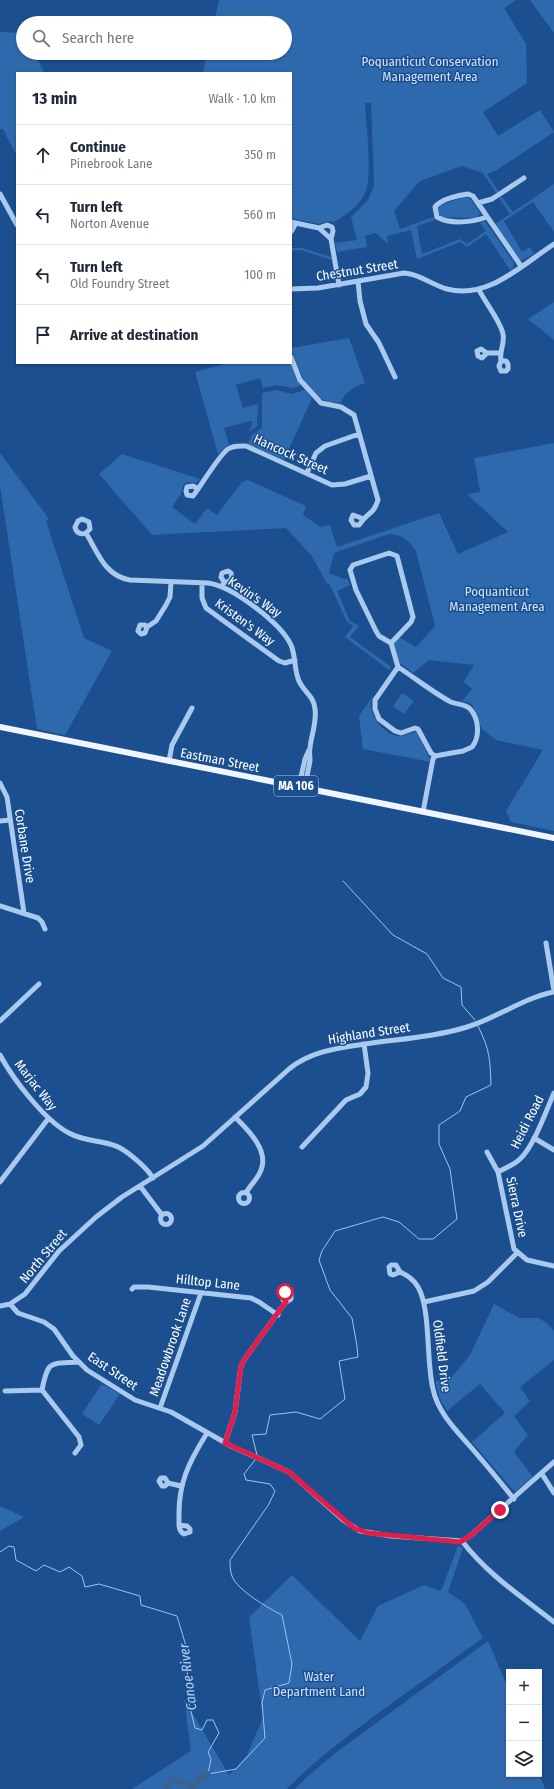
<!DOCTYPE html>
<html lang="en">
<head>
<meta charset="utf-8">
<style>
  :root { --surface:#fff; --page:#f6f6f7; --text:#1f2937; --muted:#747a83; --line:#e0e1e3 }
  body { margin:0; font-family:"Fira Sans Condensed",sans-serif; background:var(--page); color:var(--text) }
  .controls { position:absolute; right:12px; bottom:12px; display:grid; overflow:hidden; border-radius:0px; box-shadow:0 1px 3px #0004 }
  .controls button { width:36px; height:36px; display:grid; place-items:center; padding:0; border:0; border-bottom:1px solid var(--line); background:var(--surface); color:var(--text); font:20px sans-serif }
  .stop { position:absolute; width:12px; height:12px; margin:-9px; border:3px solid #e11d48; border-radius:50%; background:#fff }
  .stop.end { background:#e11d48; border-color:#fff; box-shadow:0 1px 4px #0008 }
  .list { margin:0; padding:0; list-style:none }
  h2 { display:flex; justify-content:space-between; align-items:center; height:52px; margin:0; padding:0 16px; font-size:17px }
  h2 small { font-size:13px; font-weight:400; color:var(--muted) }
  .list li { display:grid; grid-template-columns:26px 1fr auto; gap:12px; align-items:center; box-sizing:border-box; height:60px; padding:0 16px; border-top:1px solid var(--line) }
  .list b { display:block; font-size:15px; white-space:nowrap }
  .list p { margin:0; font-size:13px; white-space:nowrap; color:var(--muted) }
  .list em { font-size:13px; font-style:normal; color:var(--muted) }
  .icon { flex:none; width:22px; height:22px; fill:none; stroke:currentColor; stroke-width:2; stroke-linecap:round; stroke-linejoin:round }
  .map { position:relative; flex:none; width:554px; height:1789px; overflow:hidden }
  .search { position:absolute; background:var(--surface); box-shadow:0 1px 3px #0004; left:16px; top:16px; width:276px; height:44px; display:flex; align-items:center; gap:10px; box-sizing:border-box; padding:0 14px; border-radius:22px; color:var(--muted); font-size:15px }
  .panel { position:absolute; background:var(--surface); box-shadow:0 1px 3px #0004; left:16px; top:72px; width:276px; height:292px; border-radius:0px }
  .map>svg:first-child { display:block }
  .green { fill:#2e69ad }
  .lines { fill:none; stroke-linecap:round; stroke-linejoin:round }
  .stream { stroke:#9cc4f0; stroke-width:1 }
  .river { stroke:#3c6290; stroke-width:5.5 }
  .minor { stroke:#a9c9ee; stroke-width:5 }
  .major { stroke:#f0f6ff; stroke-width:6 }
  .route { stroke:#e11d48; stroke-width:5 }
  .labels { text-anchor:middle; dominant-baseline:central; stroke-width:3; stroke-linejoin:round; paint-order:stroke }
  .shield { fill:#1b4f8f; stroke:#bbcadd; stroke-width:1 }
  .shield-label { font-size:12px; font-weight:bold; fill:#fff }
  .park-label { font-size:13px; fill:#cfe3fa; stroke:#1b4f8f }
  .street-label { font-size:13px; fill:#fff; stroke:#1b4f8f }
  .water-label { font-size:14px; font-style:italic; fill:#b5d3f5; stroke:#1b4f8f }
</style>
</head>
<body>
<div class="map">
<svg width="554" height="1789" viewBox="0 0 554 1789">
  <rect width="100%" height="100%" fill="#1b4f8f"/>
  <path class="green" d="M219,0H516L504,8L526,44L527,83L483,112L498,136L540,110L554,132L497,170L487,174L499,192L496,193L483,173L462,166L420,181L394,211L400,229L433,217L435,220L417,226L422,254L460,239L467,244L486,231L480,223L485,221L514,263L513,268L510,270L486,234L467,247L460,242L417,259L411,230L387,236L388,244L376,233L365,236L367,247L337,252L335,243L357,240L351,217L368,200L374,185L371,103H365C366,124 373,176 365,193C359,206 346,215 334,222L327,221L319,224L291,218V73H203L207,53H285V23H214Z
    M530,0H554V33Z
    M0,32L23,33V53H35L44,73H17V151L15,153L3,129H0Z
    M554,184V232L533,202L504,221L522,252L530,247L534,254L520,261L495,224L510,214L499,198L502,197L513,212Z
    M464,197L470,198L480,213L477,218L442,217L438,214L437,209L441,205Z
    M291,248H302L331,257L332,260L301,250L291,251Z
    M554,302V340L528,319Z
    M349,338L365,383C353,387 346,392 340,403L329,402L320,398L304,381L294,356L291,352V348Z
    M228,363H291L301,386L292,388L276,385L263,388L260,378L236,385L243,408L258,404L257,426L249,432L253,422L250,421L224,428L229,444L218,454L195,372Z
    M276,390L292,394L305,390L312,398L284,460L248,444L252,435L262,428V393Z
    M554,443V831L511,822L506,811L543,750L496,740L482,729L472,704L462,701L472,689L465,683H463L474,665L429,660L413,673L399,662L393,643L399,637L416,647L435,626L416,551C409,540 402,535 389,534L334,553L329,573L345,579L347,578L350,585L337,591L350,621L359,626L350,637L391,667L389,670L345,637L353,626L347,622L329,583L327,584L312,556L286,528L152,535L99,474L122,454L200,479L196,483L188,482L183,485L181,494L172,507L195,524L207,508L217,515L242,482L248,480L306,506L303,515L321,527L330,525L337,547L439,513L458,554L508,532L467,494L480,492L474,458Z
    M0,453L49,519L46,521L84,638L112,651L65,735L37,729L0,486Z
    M402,693L414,701L404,714L393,706Z
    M372,697C366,712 383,735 399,736C405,736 411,733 417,731L431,762L363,749L359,716Z
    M494,1304L519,1318H538L547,1323L554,1331V1360L520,1387L530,1401L514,1416L528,1435L514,1452L533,1477L516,1491L513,1490L472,1442L505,1413L480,1384L447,1411L440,1399L436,1383V1381L450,1379L470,1355Z
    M101,1385H104L120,1394L99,1425L82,1414Z
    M0,1506L24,1517L0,1531Z
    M458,1546L463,1548L448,1592L465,1604L483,1638C445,1665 407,1692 369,1720C340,1742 312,1763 287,1789H132L191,1751L184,1699L229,1775L247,1755L263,1718L249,1617L292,1575L360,1641L378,1606L424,1585L441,1591Z
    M488,1641L509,1690V1774H539V1773L545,1789H295L307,1777L334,1754Z"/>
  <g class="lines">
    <path class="stream" d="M343,881L393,935L427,954L443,978L461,987L462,1005L475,1020
      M257,1455L252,1435L266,1434L270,1415L296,1412L320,1419L345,1399L339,1361L358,1357L357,1346L352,1318L330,1290L319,1260L322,1251L335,1231L383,1217L399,1222L419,1239H433L457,1219L450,1169L439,1144V1125L460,1111L466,1097L491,1085C490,1059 490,1050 478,1026
      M0,1552L9,1546L14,1547L16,1560L36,1571L44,1565L60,1572L69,1567L82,1576L85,1587L99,1584L140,1596L141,1605L177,1616L186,1646L189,1703L195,1728L202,1730L207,1720H213L219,1733L208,1752L211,1759L208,1774L236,1769L265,1738L262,1703L265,1690L289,1683L292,1664L282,1615C268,1608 237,1590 232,1576C230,1571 230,1565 230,1560L269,1504L275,1491L270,1484L246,1480L244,1474L255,1460"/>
    <path class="river" d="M166,1789L168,1783L175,1780L193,1787L201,1778L208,1774"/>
    <path class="minor" d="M0,194L17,225
      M478,203L492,199L524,178
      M487,217C473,222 451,225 437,217L435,207C441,199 459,195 468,194L473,196L521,266
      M291,222L319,228
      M291,232L296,223
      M331,239L319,228L327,225L332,227L333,231L331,239L339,285
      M358,281L360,301L366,324L379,343L395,377
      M291,289L318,288L404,273C420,274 432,285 447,289C488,300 523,264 554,244
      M479,290C485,302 501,322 503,334C505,344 499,351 501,361L499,366L501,371H506L508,369V364L506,361H501
      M487,353L482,358L478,356L477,351L481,349L487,353H499
      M291,357L300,380L321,403L341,407L354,415L378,500C373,516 367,512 359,525H354L351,520L353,515L364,519
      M307,473L316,453L325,446L359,434
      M198,489L193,486L187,487L186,491L187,495L193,496C200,487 220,454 228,449C234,445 240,446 246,446L332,485L345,484L371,476
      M86,533L90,529L89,522L82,519L78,521L75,527C76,533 81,535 86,533C98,553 105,576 130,580L208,583C232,586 281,623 291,645C296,657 294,670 299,681C304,692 314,696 315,709C317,722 311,736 310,748C309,752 310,756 310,760C309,769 306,778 305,787
      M202,583V598L206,608L279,661L285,663L295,660
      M222,587L224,582L221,577L222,573L228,571L231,573L232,578L228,582H224
      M147,627L145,625H140L138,631L141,634L145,633L147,627L156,621L166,605L170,597L171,582
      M391,643L379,636L376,631L356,590L350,570L353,565L389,553L397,556L413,617L411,622L391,643L398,667
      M398,667C415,678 431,691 449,701C455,705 466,703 471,710C479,720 480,737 472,747L463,751L435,756
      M398,667L375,700V709L379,719L395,731L401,733L415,728L418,729L431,753L435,756
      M169,761L172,745L192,708
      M0,783L7,797L24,913
      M299,786L305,759L309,750
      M423,812L433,759L435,756
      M0,821L10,820
      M0,906L38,918L42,922L45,929
      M546,943L554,991
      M0,1021L39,984
      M0,1055C13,1079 45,1121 69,1133C83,1141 98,1140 113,1145C125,1148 147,1168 153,1178
      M235,1117C248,1130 269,1150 261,1170C258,1179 250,1185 246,1193
      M534,1138L554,1150
      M302,1147L346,1100L360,1094L366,1087L368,1073L364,1044
      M487,1152L498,1172L514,1249L527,1260L554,1266
      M498,1172C505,1168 514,1165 520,1159C534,1146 546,1111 554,1093
      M0,1182L48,1119
      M140,1186L162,1215
      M238.5 1198a5.5 5.5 0 1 1 11 0a5.5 5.5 0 1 1-11 0Z
      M160.5 1219a5.5 5.5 0 1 1 11 0a5.5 5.5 0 1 1-11 0Z
      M400,1272L396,1265H391L389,1267L390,1274L393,1275L400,1272C407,1275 414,1280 418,1287C431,1309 426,1362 433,1389C438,1414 459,1433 475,1452C488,1467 501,1483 514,1499
      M132,1289L134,1287H148L251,1298L259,1302L278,1315
      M424,1302L474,1291L488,1282L517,1253
      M10,1304L25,1294L59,1251L96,1217L122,1197L203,1146L289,1069C311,1051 338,1048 365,1044C399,1039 435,1037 467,1027C497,1018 523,998 554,992
      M0,1306L10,1304L18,1313L44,1322L54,1329L73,1356L87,1370L135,1400L171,1412L231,1446L289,1472L343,1520L360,1531L391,1536L462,1541C487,1574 522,1597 554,1622
      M42,1390C48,1359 50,1364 79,1362
      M5,1391L42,1390L79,1437L81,1445L75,1453
      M160,1408L201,1293
      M225,1443L235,1412L241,1366L244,1360L282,1307L286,1302L283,1300V1294L285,1292L291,1291V1299L286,1302
      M542,1474L554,1493
      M168,1483L165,1486H162L159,1481L161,1478H165L168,1483L181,1486
      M179,1525L187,1526L190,1529V1532L184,1534C178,1531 179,1524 179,1518C178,1483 189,1462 207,1433
      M462,1541L470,1536L554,1462"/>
    <path class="major" d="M0,727L554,838"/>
  </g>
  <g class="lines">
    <path class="route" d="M285,1292L282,1296L286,1302L282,1307L244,1360L241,1366L235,1412L225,1443L289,1472L347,1522L354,1528L368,1533L460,1542L470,1536L500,1510"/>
  </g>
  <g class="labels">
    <rect class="shield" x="274" y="776" width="44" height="20" rx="3"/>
    <g class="shield-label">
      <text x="296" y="786">MA 106</text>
    </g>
    <g class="park-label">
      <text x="430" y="61">Poquanticut Conservation<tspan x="430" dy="15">Management Area</tspan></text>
      <text x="497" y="591">Poquanticut<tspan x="497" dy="15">Management Area</tspan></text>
      <text x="319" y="1676">Water<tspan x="319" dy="15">Department Land</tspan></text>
    </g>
    <g class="street-label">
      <text transform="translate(357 270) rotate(-9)">Chestnut Street</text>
      <text transform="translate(291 454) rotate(24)">Hancock Street</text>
      <text transform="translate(255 597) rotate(34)">Kevin's Way</text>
      <text transform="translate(245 622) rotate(36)">Kristen's Way</text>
      <text transform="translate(220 760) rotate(11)">Eastman Street</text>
      <text transform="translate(25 846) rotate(81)">Corbane Drive</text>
      <text transform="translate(369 1033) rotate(-9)">Highland Street</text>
      <text transform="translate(36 1085) rotate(52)">Marjac Way</text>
      <text transform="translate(527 1122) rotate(-63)">Heidi Road</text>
      <text transform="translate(517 1207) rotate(78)">Sierra Drive</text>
      <text transform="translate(43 1256) rotate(-50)">North Street</text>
      <text transform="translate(208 1282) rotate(6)">Hilltop Lane</text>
      <text transform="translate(170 1347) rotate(-71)">Meadowbrook Lane</text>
      <text transform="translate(442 1356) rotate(83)">Oldfield Drive</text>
      <text transform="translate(113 1371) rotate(34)">East Street</text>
    </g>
    <g class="water-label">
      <text transform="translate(188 1677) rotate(-97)">Canoe River</text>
    </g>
  </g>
</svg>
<div class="controls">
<button>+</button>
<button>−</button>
<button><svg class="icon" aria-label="layers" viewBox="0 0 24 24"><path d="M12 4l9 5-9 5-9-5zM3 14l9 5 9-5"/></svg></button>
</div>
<div class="stop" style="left:285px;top:1292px"></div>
<div class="stop end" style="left:500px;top:1510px"></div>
<div class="search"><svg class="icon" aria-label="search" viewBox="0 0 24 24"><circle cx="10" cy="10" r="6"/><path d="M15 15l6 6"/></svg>Search here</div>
<section class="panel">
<h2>13 min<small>Walk · 1.0 km</small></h2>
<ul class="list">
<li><svg class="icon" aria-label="ahead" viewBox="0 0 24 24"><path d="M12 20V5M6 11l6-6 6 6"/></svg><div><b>Continue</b><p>Pinebrook Lane</p></div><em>350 m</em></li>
<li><svg class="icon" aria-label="left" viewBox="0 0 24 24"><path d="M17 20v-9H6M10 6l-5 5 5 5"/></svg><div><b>Turn left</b><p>Norton Avenue</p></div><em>560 m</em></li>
<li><svg class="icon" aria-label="left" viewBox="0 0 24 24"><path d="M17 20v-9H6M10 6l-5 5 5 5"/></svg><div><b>Turn left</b><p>Old Foundry Street</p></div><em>100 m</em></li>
<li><svg class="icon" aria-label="arrive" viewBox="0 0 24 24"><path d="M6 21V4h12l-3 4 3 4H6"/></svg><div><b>Arrive at destination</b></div></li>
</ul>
</section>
</div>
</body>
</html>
